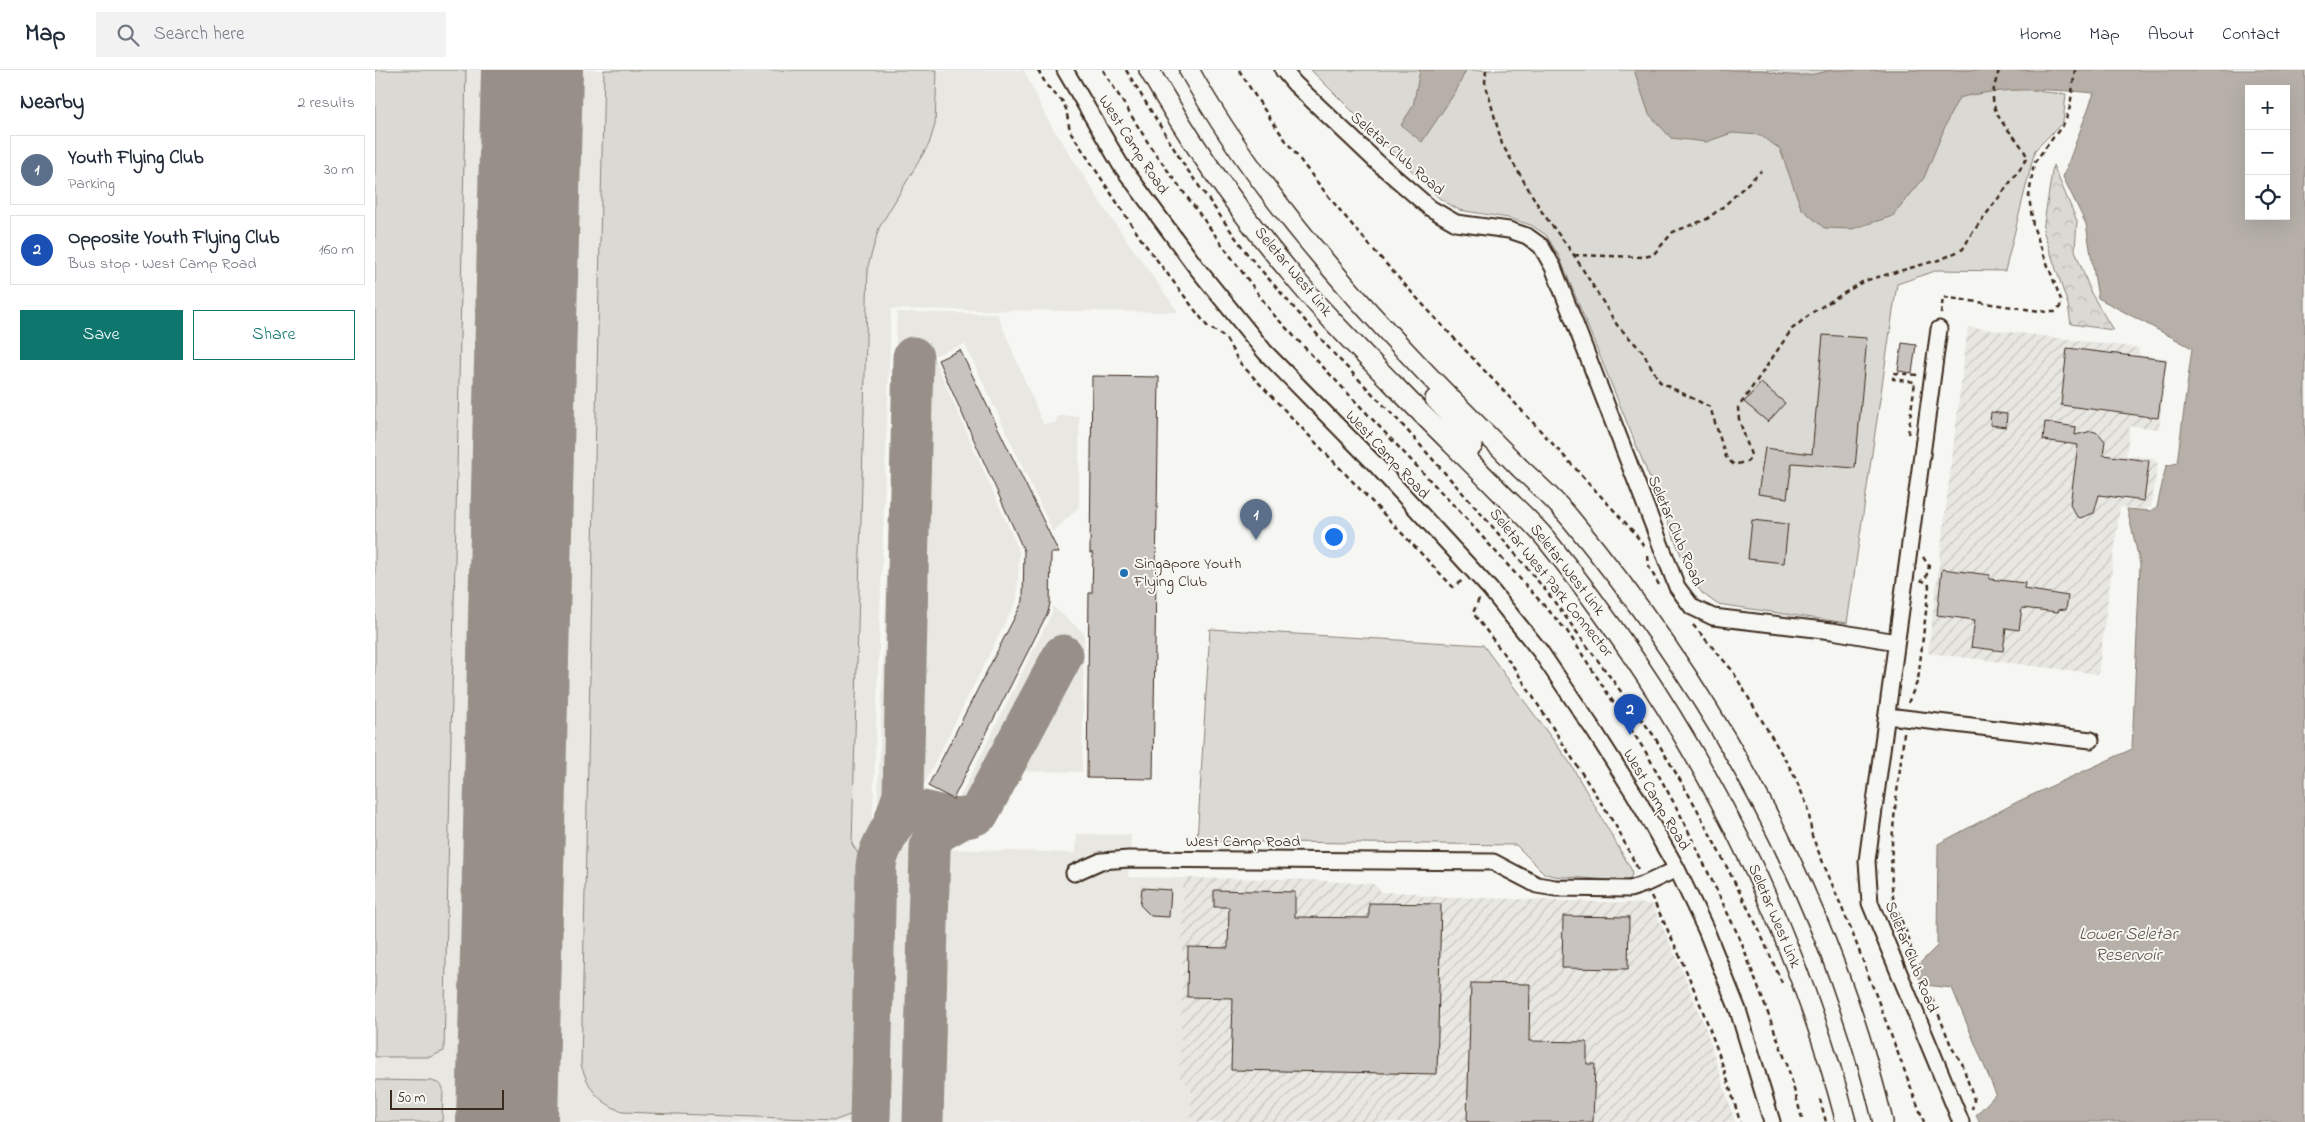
<!DOCTYPE html>
<html lang="en">
<head>
<meta charset="utf-8">
<style>
  :root { --surface:#fff; --page:#f2f2f3; --text:#1f2937; --muted:#747a83; --line:#e0e1e3; --accent:#0f766e }
  body { margin:0; font-family:"Indie Flower",sans-serif; background:var(--page); color:var(--text) }
  .controls { position:absolute; right:15px; top:15px; display:grid; overflow:hidden; border-radius:0px; box-shadow:0 5px 20px #0002 }
  .controls button { width:45px; height:45px; display:grid; place-items:center; padding:0; border:0; border-bottom:1px solid var(--line); background:var(--surface); color:var(--text); font:25px sans-serif }
  .scale { position:absolute; left:15px; bottom:12px; width:114px; box-sizing:border-box; padding-left:5px; border:2px solid #3b2a1e; border-top:0; font-size:14px; line-height:18px; white-space:nowrap; color:#3b2a1e; -webkit-text-stroke:4px #f6f6f2; paint-order:stroke }
  .you { position:absolute; left:958px; top:466px; width:18px; height:18px; margin:-12px; border:4px solid #fff; border-radius:50%; background:#1a73e8; box-shadow:0 0 0 8px #1a73e833 }
  .badge { display:grid; place-items:center; width:32px; height:32px; border-radius:50%; background:var(--accent); color:#fff; font-size:16px; font-weight:700 }
  .pin { position:absolute; translate:-50% -41px; filter:drop-shadow(0 1px 2px #0008) }
  .pin::after { content:''; position:absolute; top:26px; width:18px; height:15px; background:inherit; clip-path:polygon(0 0,100% 0,50% 100%) }
  .list { margin:0; padding:0; list-style:none }
  h2 { display:flex; justify-content:space-between; align-items:center; height:65px; margin:0; padding:0 20px; font-size:21px }
  h2 small { font-size:16px; font-weight:400; color:var(--muted) }
  .list li { display:grid; grid-template-columns:32px 1fr auto; gap:15px; align-items:center; box-sizing:border-box; height:70px; margin:0 10px 10px; padding:0 10px; border:1px solid var(--line); border-radius:0px }
  .list b { display:block; font-size:19px; white-space:nowrap }
  .list p { margin:0; font-size:16px; white-space:nowrap; color:var(--muted) }
  .list em { font-size:16px; font-style:normal; color:var(--muted) }
  .actions { display:flex; gap:10px; padding:15px 20px }
  .actions a { flex:1; padding:11px 0; border:1px solid var(--accent); border-radius:0px; text-align:center; font-size:18px; color:var(--accent) }
  .actions .main { background:var(--accent); color:#fff }
  .icon { flex:none; width:28px; height:28px; fill:none; stroke:currentColor; stroke-width:2; stroke-linecap:round; stroke-linejoin:round }
  .map { position:relative; flex:none; width:1930px; height:1052px; overflow:hidden }
  header { display:flex; align-items:center; gap:30px; box-sizing:border-box; height:70px; padding:0 25px; background:var(--surface); border-bottom:1px solid var(--line) }
  header strong { font-size:24px }
  nav { display:flex; gap:28px; margin-inline-start:auto; font-size:18px }
  .search { width:350px; height:45px; background:var(--page); display:flex; align-items:center; gap:12px; box-sizing:border-box; padding:0 18px; border-radius:0px; color:var(--muted); font-size:19px }
  main { display:flex }
  aside { flex:1; background:var(--surface) }
  .map>svg:first-child { display:block }
  .built { fill:#e8e7e2 }
  .industrial { fill:url(#industrial-furrows) }
  .grass { fill:#dad9d3; stroke:#8a8278 }
  .park { fill:url(#park-crowns); stroke:#8a8278 }
  .water { fill:#b6b0a9; stroke:#857a71; fill-rule:evenodd }
  .lines { fill:none; stroke-linecap:round; stroke-linejoin:round }
  .taxiway { stroke:#989088; stroke-width:41 }
  .runway { stroke:#989088; stroke-width:102 }
  .building { fill:#c8c3be; stroke:#3b2a1e }
  .minor-casing { stroke:#3b2a1e; stroke-width:19 }
  .major-casing { stroke:#3b2a1e; stroke-width:22 }
  .path { stroke:#3b2a1e; stroke-width:2.5; stroke-dasharray:5 4; stroke-linecap:butt }
  .minor { stroke:#f6f6f2; stroke-width:15 }
  .major { stroke:#f6f6f2; stroke-width:19 }
  .poi-dot { fill:#1f6fb2; stroke:#f6f6f2; stroke-width:2 }
  .labels { text-anchor:middle; dominant-baseline:central; stroke-width:4; stroke-linejoin:round; paint-order:stroke }
  .street-label { font-size:16px; fill:#3b2a1e; stroke:#f6f6f2 }
  .poi-label { font-size:16px; fill:#3b2a1e; stroke:#f6f6f2; text-anchor:start }
  .water-label { font-size:18px; font-style:italic; fill:#605248; stroke:#f6f6f2 }
</style>
</head>
<body>
<header>
<strong>Map</strong>
<div class="search"><svg class="icon" aria-label="search" viewBox="0 0 24 24"><circle cx="10" cy="10" r="6"/><path d="M15 15l6 6"/></svg>Search here</div>
<nav><a>Home</a><a>Map</a><a>About</a><a>Contact</a></nav>
</header>
<main>
<aside>
<h2>Nearby<small>2 results</small></h2>
<ul class="list">
<li><span class="badge" style="background:#5c6f8a">1</span><div><b>Youth Flying Club</b><p>Parking</p></div><em>30 m</em></li>
<li><span class="badge" style="background:#1a4fb4">2</span><div><b>Opposite Youth Flying Club</b><p>Bus stop · West Camp Road</p></div><em>160 m</em></li>
</ul>
<div class="actions"><a class="main">Save</a><a>Share</a></div>
</aside>
<div class="map">
<svg width="1930" height="1052" viewBox="0 0 1930 1052">
  <defs>
    <pattern id="industrial-furrows" width="10" height="10" patternUnits="userSpaceOnUse" patternTransform="scale(1.25)"><rect width="10" height="10" fill="#e8e7e2"/><path d="M-1 1l2-2M0 10L10 0M9 11l2-2" fill="none" stroke="#c8c6c1"/></pattern>
    <pattern id="park-crowns" width="20" height="18" patternUnits="userSpaceOnUse" patternTransform="scale(1.25)"><rect width="20" height="18" fill="#dad9d3"/><path d="M2 6a3 3 0 1 1 6 0M12 15a3 3 0 1 1 6 0" fill="none" stroke="#bcbab5"/></pattern>
  </defs>
  <rect width="100%" height="100%" fill="#f6f6f2"/>
  <filter id="ink" filterUnits="userSpaceOnUse"><feTurbulence type="fractalNoise" baseFrequency=".02" numOctaves="2"/><feDisplacementMap in="SourceGraphic" scale="10" xChannelSelector="R" yChannelSelector="G"/><feConvolveMatrix kernelMatrix="1 2 1 2 8 2 1 2 1" color-interpolation-filters="sRGB"/></filter>
  <g filter="url(#ink)">
    <path class="built" d="M0,0H649L671,47L731,141L803,242L516,239L497,772L502,777L701,783L702,764L756,765L753,807L808,808L806,932L816,1015L815,1052H0Z
      M522,242L622,244L668,354L680,353L683,346H704V437L678,462L590,274L558,286L644,481L642,529L547,718L581,735L677,543V536L709,563L707,702L645,701L612,763L583,768L572,778L504,776L501,773Z"/>
    <path class="industrial" d="M1593,257L1764,278V285L1792,289L1784,359L1755,356L1751,386L1777,388L1783,394L1776,436L1770,439L1745,437L1723,604L1553,583Z
      M808,808L916,809L998,814L1007,822L1041,823L1047,826L1277,834L1303,891L1332,962L1360,1052H815L816,1015L805,1011Z"/>
    <path class="grass" d="M0,0H91L69,981L55,987H0Z
      M229,0H562L560,55L554,74L504,158L493,196L477,774L489,793L484,1032L480,1043L461,1050L247,1042C222,1030 215,1021 206,995Z
      M936,0H1658L1657,21L1691,24L1688,52L1660,80L1630,201L1563,200L1522,214L1472,553L1342,534L1327,523L1315,507L1184,186L1171,165L1156,155L1133,148L1084,140L1064,128Z
      M835,559L1108,575L1195,693L1256,799L1257,804L1255,809L1250,811L1178,806L1169,803L1141,775L822,771Z
      M0,1010L57,1011L65,1014L68,1018L67,1052H0Z"/>
    <path class="park" d="M1678,95L1702,151L1700,180L1716,223L1738,260L1696,254L1693,235L1668,160Z"/>
    <path class="water" d="M1045,0H1091L1081,21L1047,72L1026,55L1038,36Z
      M1259,0H1388C1406,7 1438,7 1455,0H1930V1052H1604L1601,1045L1621,1024L1577,918L1550,915L1538,900L1562,876L1563,774L1644,731L1757,679L1765,494L1752,439L1775,441L1782,437L1791,396L1802,393L1817,278L1723,228L1711,154L1688,107L1719,23C1677,19 1624,17 1584,28L1574,47L1549,108L1518,146L1477,159L1449,158L1426,138L1405,79L1385,65L1357,63L1331,72L1296,68L1274,44ZM1874,19H1911V146H1874Z"/>
    <g class="lines">
      <path class="taxiway" d="M519,752L528,725L538,287
        M133,1024L142,1042L150,1052
        M495,1052L501,796C502,785 507,776 512,766C537,712 569,765 604,743L688,585
        M548,1052L555,777L560,764L588,748"/>
      <path class="runway" d="M132,1052L157,0"/>
    </g>
    <path class="building" d="M1448,265L1492,268L1480,398L1417,393L1412,428L1383,424L1390,378L1437,384Z
      M1527,273L1541,275L1537,303L1523,301Z
      M1692,278L1791,290L1783,348L1686,335Z
      M585,280L684,483H676L675,533L673,542L578,729L553,716L648,531L649,481L563,290Z
      M717,306L784,307L778,709L712,708L714,523H717L718,483H715Z
      M1386,313L1410,333L1393,352L1369,332Z
      M1616,342L1632,344L1631,357L1615,355Z
      M1670,352L1701,357L1700,365L1717,361L1723,363L1730,371L1728,385L1774,391L1769,431L1724,425L1719,443L1705,448L1701,445L1695,435L1703,375L1668,370Z
      M1377,450L1413,454L1409,493L1373,489Z
      M1567,499L1615,505L1614,509L1650,513L1649,519L1693,526L1691,540L1684,539L1683,542L1647,538L1644,560L1631,558L1628,581L1596,577L1600,550L1562,545Z
      M767,818L796,820L794,847L776,846L765,835Z
      M839,820L920,822V847L994,848V833L1066,834L1062,1004L856,1000L858,928L812,927L813,877L853,878L854,837H839Z
      M1188,846L1254,847L1253,899L1187,898Z
      M1096,913L1155,914L1154,971L1212,972V994H1220L1218,1052H1092Z"/>
    <g class="lines">
      <g class="minor-casing">
        <path id="minor" d="M690,0L745,94L821,197L890,282L1000,394L1115,519L1165,581L1220,662L1260,725L1302,799L1331,860L1363,940L1397,1052
          M908,0L920,14L1002,92L1055,138L1081,153L1134,160L1152,166L1166,176L1178,197L1302,517L1317,537L1338,547L1457,561L1521,572
          M1564,259L1492,791L1495,833L1586,1052
          M1512,646L1716,670
          M699,803L726,791L754,789L1118,792L1162,815L1180,818L1255,819L1270,814L1302,799"/>
      </g>
      <g class="major-casing">
        <path id="major" d="M774,0C814,70 861,138 913,200C945,240 982,277 1017,313C1053,351 1090,386 1126,423C1141,438 1157,452 1171,469C1311,643 1414,835 1471,1052
          M814,0C872,104 955,202 1037,288C1072,326 1109,361 1145,398C1162,414 1180,430 1195,448C1341,624 1455,829 1508,1052
          M1060,329L1097,369L1098,375L1088,385"/>
      </g>
      <path class="path" d="M663,0L672,16L688,32L691,39L695,61L766,169L832,256L850,267L864,292L1078,517L1088,510
        M728,0L777,79L898,244L1085,442L1192,561L1272,684L1305,744L1365,869L1412,994L1428,1052
        M751,0L809,95L873,185L960,285L1022,349L1116,455L1172,522L1279,666L1321,737L1383,858L1408,915
        M864,0C931,111 1019,204 1107,298C1158,352 1208,407 1258,461L1269,476
        M1111,0L1110,12L1127,74L1167,142L1199,185L1242,255L1267,281L1285,312L1335,337L1351,387L1359,395L1373,391L1376,385L1364,349L1363,338L1417,259L1438,242L1489,211L1567,189L1588,179L1597,163L1646,98L1652,87C1644,66 1618,52 1618,27C1618,18 1622,8 1624,0
        M1199,185L1268,187L1278,185L1298,162L1332,149L1350,135L1386,101
        M1566,244L1568,227L1672,242H1681L1685,237L1686,230L1658,156L1654,126L1659,93L1690,52L1695,37L1700,0
        M1533,364L1540,312L1518,309L1519,303L1543,305
        M1273,486L1274,497L1284,515
        M1548,487L1554,496L1550,511
        M1104,529L1098,543L1140,599L1242,758L1264,801
        M1318,555L1357,600L1418,703L1433,737L1437,766L1477,862L1549,1052
        M1533,633L1543,610L1554,516L1553,513L1545,510
        M1529,663C1524,717 1512,773 1518,827C1520,845 1542,872 1534,889
        M1276,826C1313,899 1343,973 1365,1052
        M1549,923L1557,928L1577,978L1587,993L1599,1030L1597,1039
        M1445,1029L1451,1052"/>
      <use href="#minor" class="minor"/>
      <use href="#major" class="major"/>
    </g>
  </g>
  <circle class="poi-dot" cx="749" cy="503" r="5"/>
  <g class="labels">
    <g class="street-label">
      <text transform="translate(758 75) rotate(57)">West Camp Road</text>
      <text transform="translate(1022 84) rotate(41)">Seletar Club Road</text>
      <text transform="translate(918 202) rotate(50)">Seletar West Link</text>
      <text transform="translate(1012 385) rotate(47)">West Camp Road</text>
      <text transform="translate(1300 461) rotate(67)">Seletar Club Road</text>
      <text transform="translate(1192 500) rotate(52)">Seletar West Link</text>
      <text transform="translate(1176 513) rotate(51)">Seletar West Park Connector</text>
      <text transform="translate(1281 730) rotate(59)">West Camp Road</text>
      <text x="868" y="772">West Camp Road</text>
      <text transform="translate(1399 846) rotate(67)">Seletar West Link</text>
      <text transform="translate(1536 887) rotate(68)">Seletar Club Road</text>
    </g>
    <g class="poi-label">
      <text x="759" y="494">Singapore Youth<tspan x="759" dy="18">Flying Club</tspan></text>
    </g>
    <g class="water-label">
      <text x="1753" y="865">Lower Seletar<tspan x="1753" dy="21">Reservoir</tspan></text>
    </g>
  </g>
</svg>
<div class="controls">
<button>+</button>
<button>−</button>
<button><svg class="icon" aria-label="locate" viewBox="0 0 24 24"><circle cx="12" cy="12" r="6"/><path d="M12 2v4M12 18v4M2 12h4M18 12h4"/></svg></button>
</div>
<div class="scale">50 m</div>
<div class="you"></div>
<div class="pin badge" style="left:881px;top:470px;background:#5c6f8a">1</div>
<div class="pin badge" style="left:1255px;top:665px;background:#1a4fb4">2</div>
</div>
</main>
</body>
</html>
